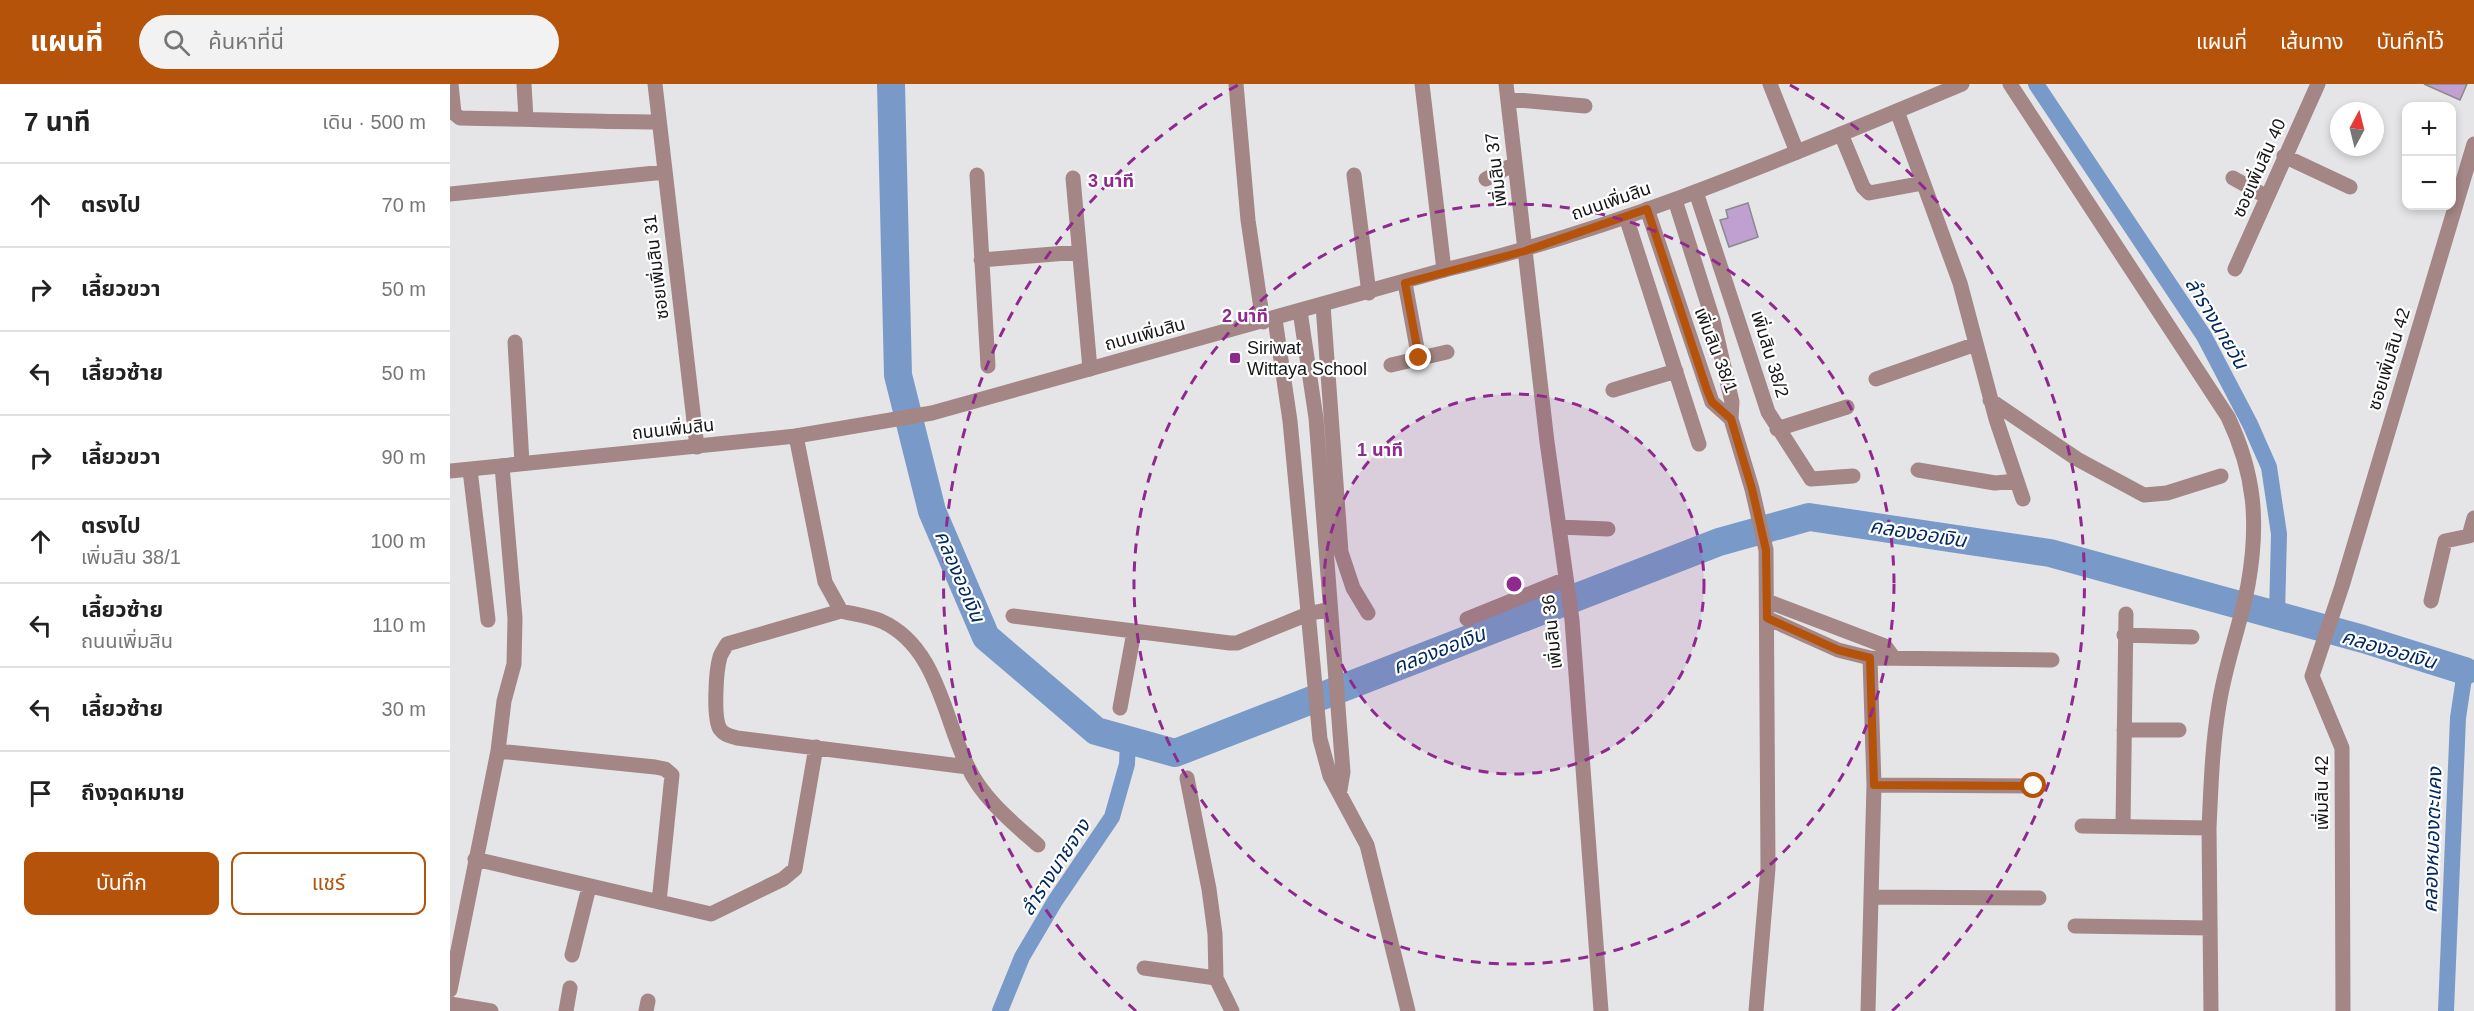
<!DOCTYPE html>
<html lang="th">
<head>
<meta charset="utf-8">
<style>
  :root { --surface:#fff; --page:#f2f2f2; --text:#222; --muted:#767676; --line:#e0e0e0; --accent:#b45309 }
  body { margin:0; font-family:Helvetica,"Noto Sans Thai",sans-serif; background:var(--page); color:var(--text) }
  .controls { position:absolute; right:18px; top:18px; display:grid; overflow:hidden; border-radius:12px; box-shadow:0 3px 9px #0003 }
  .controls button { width:54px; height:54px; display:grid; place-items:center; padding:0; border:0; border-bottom:2px solid var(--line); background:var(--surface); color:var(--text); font:30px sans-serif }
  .compass { position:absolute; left:1880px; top:18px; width:54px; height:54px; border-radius:50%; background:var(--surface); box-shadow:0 3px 9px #0003; rotate:7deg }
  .stop { position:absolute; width:18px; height:18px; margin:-14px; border:4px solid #b45309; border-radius:50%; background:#fff }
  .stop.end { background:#b45309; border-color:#fff; box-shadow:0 2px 6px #0008 }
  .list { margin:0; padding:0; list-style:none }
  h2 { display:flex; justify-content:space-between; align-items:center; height:78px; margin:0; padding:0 24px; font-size:26px }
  h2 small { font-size:20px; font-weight:400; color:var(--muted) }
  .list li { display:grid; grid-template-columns:39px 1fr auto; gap:18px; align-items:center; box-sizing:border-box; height:84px; padding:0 24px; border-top:2px solid var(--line) }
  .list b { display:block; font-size:22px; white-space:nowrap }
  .list p { margin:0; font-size:20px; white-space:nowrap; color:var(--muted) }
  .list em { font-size:20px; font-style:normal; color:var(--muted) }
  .actions { display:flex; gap:12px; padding:18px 24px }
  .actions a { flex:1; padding:14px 0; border:2px solid var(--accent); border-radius:12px; text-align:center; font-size:21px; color:var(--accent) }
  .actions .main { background:var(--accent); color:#fff }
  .icon { flex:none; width:33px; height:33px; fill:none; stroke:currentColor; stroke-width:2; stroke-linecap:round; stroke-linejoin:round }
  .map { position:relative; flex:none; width:2024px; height:927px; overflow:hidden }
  header { display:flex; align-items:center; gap:36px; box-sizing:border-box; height:84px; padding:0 30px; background:var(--accent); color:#fff }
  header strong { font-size:28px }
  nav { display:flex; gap:33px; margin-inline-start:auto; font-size:21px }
  .search { width:420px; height:54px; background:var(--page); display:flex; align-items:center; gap:15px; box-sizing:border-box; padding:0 21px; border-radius:33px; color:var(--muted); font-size:22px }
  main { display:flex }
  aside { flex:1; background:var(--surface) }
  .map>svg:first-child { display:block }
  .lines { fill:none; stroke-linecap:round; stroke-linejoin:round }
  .canal { stroke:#799ac8; stroke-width:16 }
  .river { stroke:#799ac8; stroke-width:28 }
  .building { fill:#c09fd1; stroke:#8a898b; stroke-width:1.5 }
  .minor { stroke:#a38685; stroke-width:15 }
  .tertiary { stroke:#a38685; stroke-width:15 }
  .route { stroke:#b45309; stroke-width:8 }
  .ring { fill:none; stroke:#8f298f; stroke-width:3; stroke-dasharray:10 8 }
  .poi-dot { fill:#8f298f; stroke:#fff; stroke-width:2 }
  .labels { text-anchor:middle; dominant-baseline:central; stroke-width:4.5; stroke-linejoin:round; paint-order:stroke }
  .street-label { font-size:18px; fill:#161617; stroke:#fff }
  .poi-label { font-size:18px; fill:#161617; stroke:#fff; text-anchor:start }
  .water-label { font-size:20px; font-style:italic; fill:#002960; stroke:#fff }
  .centre { fill:#8f298f; stroke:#fff; stroke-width:3 }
  .ring-label { font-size:18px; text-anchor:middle; font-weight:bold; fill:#8f298f; stroke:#fff; stroke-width:4.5; stroke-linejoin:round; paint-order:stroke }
</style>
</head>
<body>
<header>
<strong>แผนที่</strong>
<div class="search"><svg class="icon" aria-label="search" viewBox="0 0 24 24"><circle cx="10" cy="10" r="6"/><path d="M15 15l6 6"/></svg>ค้นหาที่นี่</div>
<nav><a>แผนที่</a><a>เส้นทาง</a><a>บันทึกไว้</a></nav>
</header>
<main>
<aside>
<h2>7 นาที<small>เดิน · 500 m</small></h2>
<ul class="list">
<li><svg class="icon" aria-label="ahead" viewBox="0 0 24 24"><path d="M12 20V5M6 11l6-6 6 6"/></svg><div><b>ตรงไป</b></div><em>70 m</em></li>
<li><svg class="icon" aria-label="right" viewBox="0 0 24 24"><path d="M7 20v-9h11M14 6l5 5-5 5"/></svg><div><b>เลี้ยวขวา</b></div><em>50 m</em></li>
<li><svg class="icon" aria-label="left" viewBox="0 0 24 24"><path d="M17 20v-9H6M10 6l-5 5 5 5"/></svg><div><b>เลี้ยวซ้าย</b></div><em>50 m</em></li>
<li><svg class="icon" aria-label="right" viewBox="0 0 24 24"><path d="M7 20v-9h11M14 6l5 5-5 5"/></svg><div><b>เลี้ยวขวา</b></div><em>90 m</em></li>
<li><svg class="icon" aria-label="ahead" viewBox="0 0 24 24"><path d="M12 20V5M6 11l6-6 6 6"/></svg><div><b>ตรงไป</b><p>เพิ่มสิน 38/1</p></div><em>100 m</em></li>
<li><svg class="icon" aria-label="left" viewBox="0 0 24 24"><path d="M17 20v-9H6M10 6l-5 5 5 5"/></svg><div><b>เลี้ยวซ้าย</b><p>ถนนเพิ่มสิน</p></div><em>110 m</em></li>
<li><svg class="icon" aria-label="left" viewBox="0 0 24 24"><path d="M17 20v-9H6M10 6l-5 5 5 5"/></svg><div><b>เลี้ยวซ้าย</b></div><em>30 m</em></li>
<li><svg class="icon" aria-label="arrive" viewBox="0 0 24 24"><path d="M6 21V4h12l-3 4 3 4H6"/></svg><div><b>ถึงจุดหมาย</b></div></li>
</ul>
<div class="actions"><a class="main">บันทึก</a><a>แชร์</a></div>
</aside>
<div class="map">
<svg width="2024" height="927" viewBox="0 0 2024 927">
  <rect width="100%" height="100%" fill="#e5e5e7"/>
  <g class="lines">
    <path class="canal" d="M1586,0L1754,252L1800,340L1819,383L1829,450L1827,531
      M550,927L572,873L605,817L662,733L677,680L678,656
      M1996,927L2008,634L2015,587L2024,589"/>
    <path class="river" d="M441,0L448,291L482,427L536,553L646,647L725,669L1269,458L1359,433L1600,469L1913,555L2015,587"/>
  </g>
  <path class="building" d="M1974,0H2017L2010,16Z
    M1298,119L1308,153L1279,163L1270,136L1278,134L1276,126Z"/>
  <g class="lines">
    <path class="minor" d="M1,0L4,29L10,34C76,35 142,38 209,38
      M74,0L76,35
      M205,0L247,363
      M786,0L798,136L813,238
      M972,0L994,186
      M1056,0L1097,358L1122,536L1151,927
      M1320,0L1347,68
      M1560,0L1778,333C1805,390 1809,439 1798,501C1790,542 1775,581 1769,621C1762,662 1761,703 1759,744L1632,742
      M1058,15L1135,22
      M1447,27L1510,199L1546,335L1573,415
      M1391,50L1413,103L1419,109L1473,99
      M1834,72L1900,103
      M527,91L538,282
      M904,91L919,209
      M623,94L640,285
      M1783,94L1817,113
      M1036,95L1064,80
      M1246,108L1318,328L1361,395L1403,392
      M0,110L215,88
      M1225,116L1263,236L1282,318L1281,335L1302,405L1316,466L1318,784L1306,927
      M1197,125L1262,318L1281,335
      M1176,133L1249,360
      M531,176L629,168
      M1785,185L1868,0
      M955,199L969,275
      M873,221L891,468L903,504L918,529
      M850,227L866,334L893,688L890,706
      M825,235L840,337L870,655L880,692L917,761L958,927
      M65,258L72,379
      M941,281L997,268
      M1426,295L1526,260
      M1163,306L1226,287
      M1540,316L1627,375L1694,411L1717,409L1771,392
      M1327,345L1397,323
      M346,352L375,498L391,527C403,530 418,532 431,537C488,562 494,636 518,683C533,715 562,738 588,761
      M20,386L38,536
      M1468,386L1545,399L1567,397
      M1109,443L1158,445
      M1317,517L1435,562L1443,573
      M1981,517L1995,457L2019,452L2024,434
      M391,527L277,560C275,564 271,569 270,573C266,586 263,634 270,645C274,651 280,652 287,654L518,683
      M563,532L780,559H787L858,530L880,525
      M1317,534L1388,566L1420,574L1602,576
      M1017,535L1116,495
      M1674,551L1742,553
      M670,624L684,548
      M1674,646H1729
      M48,667L205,683L215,685L222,691L209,818
      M737,694L759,805L765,850L766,894L782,927
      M1424,701L1584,702
      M1673,742L1676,530
      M1759,744L1761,927
      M25,775L261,830L333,795L345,785L366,663
      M1421,813L1589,814
      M1625,842L1760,844
      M122,871L139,803
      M694,884L766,894
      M0,906L48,667L54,617L64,580L65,534L52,382
      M0,920L41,927
      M116,927L120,904
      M196,927L198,917
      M1418,927L1424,701L1420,574
      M1893,927L1892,664L1862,592L1892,502L2024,60"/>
    <path class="tertiary" d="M0,387L346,352L482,329L994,186C1174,144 1343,70 1512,0"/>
  </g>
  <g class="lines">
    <path class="route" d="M969,274L955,199L1075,167L1197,125L1257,306L1262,318L1281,335L1302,405L1316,466L1317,534L1388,566L1420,574L1424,701L1584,702"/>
  </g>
  <circle cx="1064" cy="500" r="190" fill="#8f298f" fill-opacity=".12"/>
  <g class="ring">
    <circle cx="1064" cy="500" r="190"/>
    <circle cx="1064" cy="500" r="380"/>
    <path d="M686 927A570 570 0 0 1 788 1M1340 1A570 570 0 0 1 1442 927"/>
  </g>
  <rect class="poi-dot" x="779" y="268" width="12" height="12" rx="3"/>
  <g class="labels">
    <g class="street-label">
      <text transform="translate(1809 84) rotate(-66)">ซอยเพิ่มสิน 40</text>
      <text transform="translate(1046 86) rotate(-97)">เพิ่มสิน 37</text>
      <text transform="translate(1161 117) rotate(-19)">ถนนเพิ่มสิน</text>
      <text transform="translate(206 183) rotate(-97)">ซอยเพิ่มสิน 31</text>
      <text transform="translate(695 250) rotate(-15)">ถนนเพิ่มสิน</text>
      <text transform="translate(1266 266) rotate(69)">เพิ่มสิน 38/1</text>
      <text transform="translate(1320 270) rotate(73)">เพิ่มสิน 38/2</text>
      <text transform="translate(1939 275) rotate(-73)">ซอยเพิ่มสิน 42</text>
      <text transform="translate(223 345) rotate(-6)">ถนนเพิ่มสิน</text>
      <text transform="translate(1102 548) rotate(-96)">เพิ่มสิน 36</text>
      <text transform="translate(1872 709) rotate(-90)">เพิ่มสิน 42</text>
    </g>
    <g class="poi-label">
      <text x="797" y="264">Siriwat<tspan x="797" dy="21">Wittaya School</tspan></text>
    </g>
    <g class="water-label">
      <text transform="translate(1767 239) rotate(59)">ลำรางนายวัน</text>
      <text transform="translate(1468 449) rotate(9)">คลองออเงิน</text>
      <text transform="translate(510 492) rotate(67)">คลองออเงิน</text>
      <text transform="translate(1939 565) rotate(16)">คลองออเงิน</text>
      <text transform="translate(989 566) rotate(-21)">คลองออเงิน</text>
      <text transform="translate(1982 756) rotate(-88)">คลองหนองตะแคง</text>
      <text transform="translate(605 783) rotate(-57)">ลำรางนายจาง</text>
    </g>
  </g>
  <circle cx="1064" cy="500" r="9" class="centre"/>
  <g class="ring-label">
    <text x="661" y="103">3 นาที</text>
    <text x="795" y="238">2 นาที</text>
    <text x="930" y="372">1 นาที</text>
  </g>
</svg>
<div class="controls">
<button>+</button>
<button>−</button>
</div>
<svg class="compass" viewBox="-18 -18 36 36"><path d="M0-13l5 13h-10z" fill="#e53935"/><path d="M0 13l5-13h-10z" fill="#767676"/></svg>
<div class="stop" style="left:1584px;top:702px"></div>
<div class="stop end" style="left:969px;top:274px"></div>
</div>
</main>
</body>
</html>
